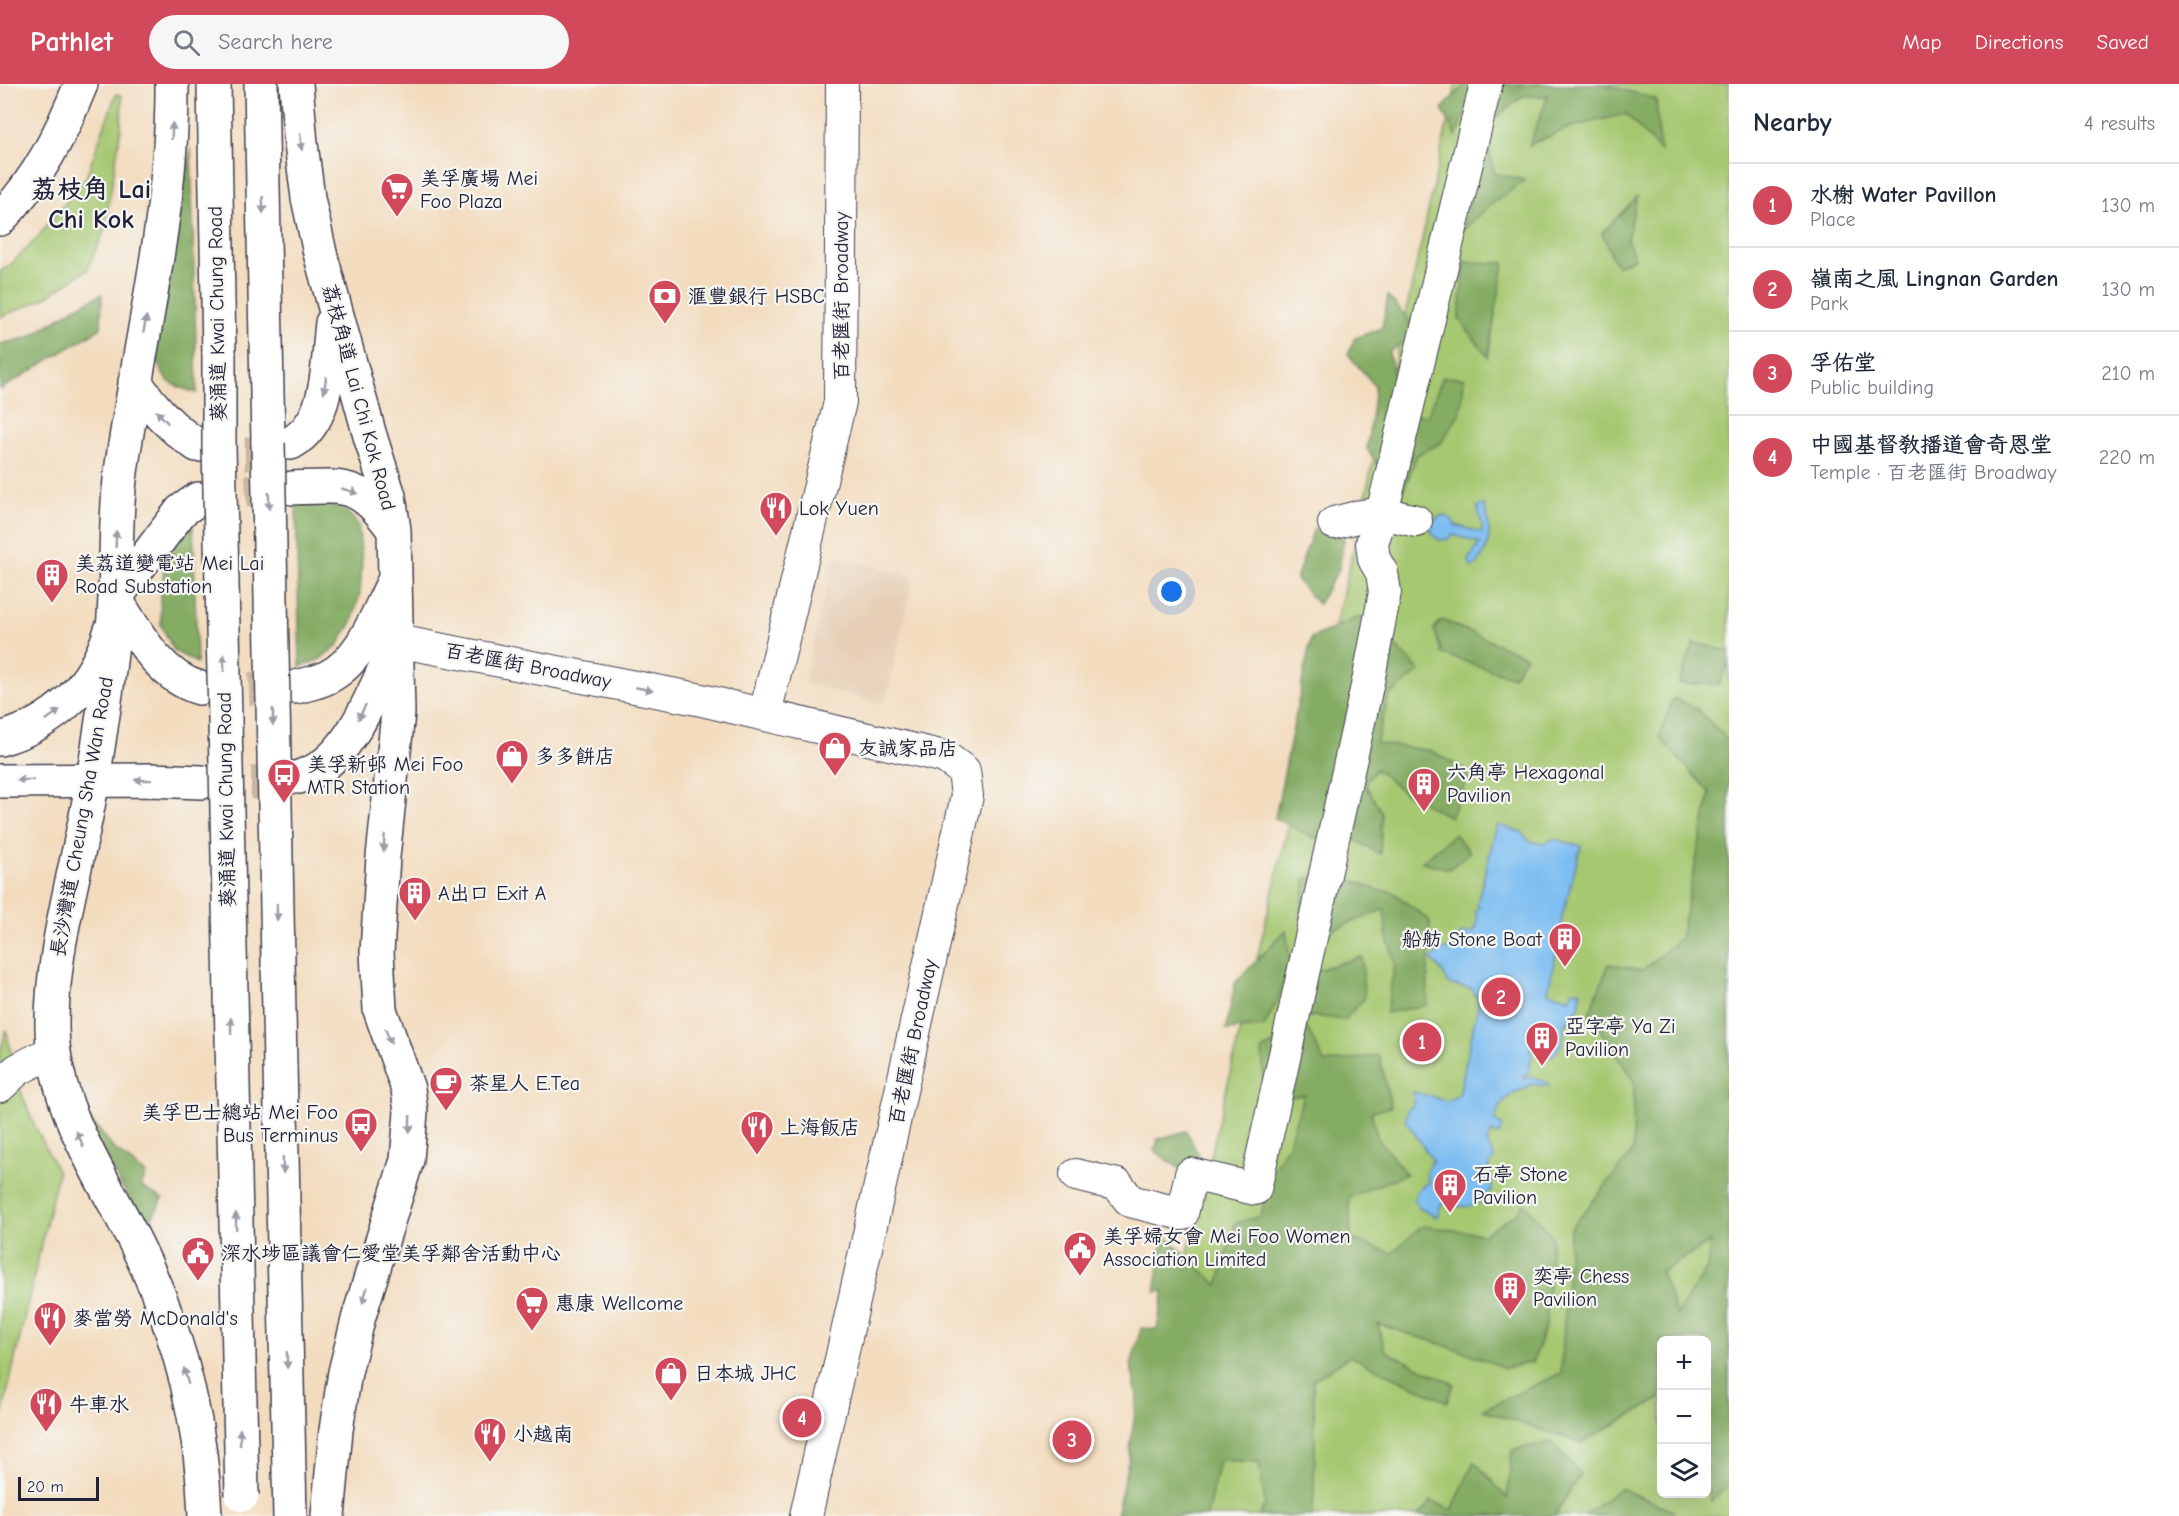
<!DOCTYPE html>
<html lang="en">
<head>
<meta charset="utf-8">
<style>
  :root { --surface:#fff; --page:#f6f6f7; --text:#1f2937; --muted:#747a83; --line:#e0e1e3; --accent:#d1495b }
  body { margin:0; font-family:"Comic Neue","LXGW WenKai TC",sans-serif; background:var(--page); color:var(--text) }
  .controls { position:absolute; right:18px; bottom:18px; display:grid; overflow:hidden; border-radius:9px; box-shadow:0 6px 24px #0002 }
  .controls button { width:54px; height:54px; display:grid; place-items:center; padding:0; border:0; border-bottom:2px solid var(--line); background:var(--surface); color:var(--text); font:30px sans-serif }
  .scale { position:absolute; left:18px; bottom:15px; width:81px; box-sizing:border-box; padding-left:6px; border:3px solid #22223b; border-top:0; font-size:16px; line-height:21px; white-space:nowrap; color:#22223b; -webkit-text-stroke:4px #f6f6f2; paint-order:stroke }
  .you { position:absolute; left:1172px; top:508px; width:21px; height:21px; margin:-15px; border:4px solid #fff; border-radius:50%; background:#1a73e8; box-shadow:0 0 0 9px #1a73e833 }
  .badge { display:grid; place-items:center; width:39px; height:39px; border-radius:50%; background:var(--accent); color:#fff; font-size:20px; font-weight:700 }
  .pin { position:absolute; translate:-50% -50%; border:3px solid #fff; box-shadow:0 2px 6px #0006 }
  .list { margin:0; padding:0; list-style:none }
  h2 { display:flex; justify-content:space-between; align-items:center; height:78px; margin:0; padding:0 24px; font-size:26px }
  h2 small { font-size:20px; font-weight:400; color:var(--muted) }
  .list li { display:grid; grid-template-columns:39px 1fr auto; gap:18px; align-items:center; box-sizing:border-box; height:84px; padding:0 24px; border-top:2px solid var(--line) }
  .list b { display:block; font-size:22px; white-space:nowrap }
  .list p { margin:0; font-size:20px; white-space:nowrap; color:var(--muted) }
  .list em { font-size:20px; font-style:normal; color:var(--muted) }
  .icon { flex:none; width:33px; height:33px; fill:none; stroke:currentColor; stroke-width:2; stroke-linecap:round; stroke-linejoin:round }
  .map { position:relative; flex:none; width:1729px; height:1432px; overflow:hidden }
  header { display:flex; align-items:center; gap:36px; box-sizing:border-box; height:84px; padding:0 30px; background:var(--accent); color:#fff }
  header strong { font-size:28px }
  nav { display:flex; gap:33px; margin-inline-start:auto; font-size:21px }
  .search { width:420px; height:54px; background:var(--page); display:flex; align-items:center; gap:15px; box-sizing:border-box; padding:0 21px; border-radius:33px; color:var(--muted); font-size:22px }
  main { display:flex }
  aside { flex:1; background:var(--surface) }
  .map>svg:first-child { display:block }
  .built { fill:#e7cfb6 }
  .green { fill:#a6c871; stroke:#647556; stroke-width:1.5; fill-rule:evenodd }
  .forest { fill:#84ac63; stroke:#53674f; stroke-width:1.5; fill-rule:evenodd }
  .water { fill:#7dbdf1; stroke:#507096; stroke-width:1.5 }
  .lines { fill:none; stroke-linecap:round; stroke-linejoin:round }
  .secondary-tunnel { stroke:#c9b7a4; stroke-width:33; stroke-dasharray:33 16; stroke-linecap:butt }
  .primary-tunnel { stroke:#c9b7a4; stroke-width:33; stroke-dasharray:33 16; stroke-linecap:butt }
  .street-casing { stroke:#413e4f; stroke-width:34 }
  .secondary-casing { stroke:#413e4f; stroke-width:36 }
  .primary-casing { stroke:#413e4f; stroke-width:36 }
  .highway-casing { stroke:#413e4f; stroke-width:36 }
  .street { stroke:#fff; stroke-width:32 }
  .secondary { stroke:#fff; stroke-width:33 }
  .primary { stroke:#fff; stroke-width:33 }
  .highway { stroke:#fff; stroke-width:33 }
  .highway-bridge-casing { stroke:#413e4f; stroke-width:36; stroke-linecap:butt }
  .highway-bridge { stroke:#fff; stroke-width:33 }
  .oneway { fill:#9c9ca7 }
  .labels { text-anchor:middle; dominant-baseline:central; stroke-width:4.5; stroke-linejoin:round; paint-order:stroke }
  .poi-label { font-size:20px; fill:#22223b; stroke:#f6f6f2; text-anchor:start }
  .street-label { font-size:20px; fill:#22223b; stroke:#f6f6f2 }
  .district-label { font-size:26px; font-weight:bold; fill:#22223b; stroke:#f6f6f2 }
</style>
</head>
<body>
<header>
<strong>Pathlet</strong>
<div class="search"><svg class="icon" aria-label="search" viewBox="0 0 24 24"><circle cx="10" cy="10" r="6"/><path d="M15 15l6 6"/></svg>Search here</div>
<nav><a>Map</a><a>Directions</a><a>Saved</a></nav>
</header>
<main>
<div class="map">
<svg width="1729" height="1432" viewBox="0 0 1729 1432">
  <rect width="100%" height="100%" fill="#f6f6f2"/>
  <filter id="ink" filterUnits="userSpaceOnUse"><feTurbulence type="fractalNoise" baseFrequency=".0167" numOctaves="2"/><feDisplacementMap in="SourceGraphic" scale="12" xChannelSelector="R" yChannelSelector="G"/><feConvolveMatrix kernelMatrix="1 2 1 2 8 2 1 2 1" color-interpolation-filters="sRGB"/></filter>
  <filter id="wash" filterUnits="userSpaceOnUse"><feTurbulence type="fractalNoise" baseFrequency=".008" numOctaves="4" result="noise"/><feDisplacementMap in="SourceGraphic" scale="24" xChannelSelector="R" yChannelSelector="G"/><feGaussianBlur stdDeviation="1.35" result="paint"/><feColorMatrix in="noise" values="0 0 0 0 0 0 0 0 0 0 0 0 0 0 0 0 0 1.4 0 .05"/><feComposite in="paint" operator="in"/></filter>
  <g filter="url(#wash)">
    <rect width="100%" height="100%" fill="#f3dcbe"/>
    <path class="built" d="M833,473L914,492L885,620L804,600Z"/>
    <path class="green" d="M1456,0H1729V1432H1126L1361,432ZM1662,1256H1706V1410H1662Z
      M116,10L122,12L121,45L104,148L87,186L43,215L0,233V188L11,180L37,154L86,93Z
      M6,946L21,1008L33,1038L58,1088L0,1340V969Z"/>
    <path class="forest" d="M1466,0H1602L1656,15L1660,67L1626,30L1571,43L1529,61L1548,12H1523L1497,33L1468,22L1456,52L1442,25Z
      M1488,57L1494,89L1525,96L1489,122L1461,148Z
      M191,64L197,309C170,301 160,297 156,268Z
      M1637,113L1627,156L1635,174L1616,182L1602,149Z
      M1465,178L1504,179L1488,273L1459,235Z
      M102,210L101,244L0,306V260L30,253L75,224Z
      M1388,212L1419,247L1389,268L1400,327L1427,332L1443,293L1464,294L1461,327L1441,359L1417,371L1401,413L1367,365L1375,302L1348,270L1355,254L1382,244Z
      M296,420H321L344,425L358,440L362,475L360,509L352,538L338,561L320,575L300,583Z
      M193,435L197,579L174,567L161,541L160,514L164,486L173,457Z
      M1314,444L1344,455L1339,485L1318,520L1296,495Z
      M1386,531L1390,556L1420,587L1389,612L1376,659L1432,667L1470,689L1450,733L1403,708L1376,685L1365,700L1382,729L1380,770L1348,752L1314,754L1275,734L1311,554L1359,533Z
      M1442,536L1526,572L1513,593L1442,570L1434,545Z
      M1694,559L1729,567V578L1719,600H1679Z
      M1673,614L1697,625L1729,657V998L1723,1012L1729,1007V1401L1711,1417L1706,1397V1256H1662L1661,1314L1582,1359L1482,1326L1561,1289L1570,1146L1633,1067L1634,997L1589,929L1609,880L1643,886L1680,854L1710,709L1659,653ZM1710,1158L1707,1184L1677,1231L1661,1188Z
      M1454,750L1470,768L1449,785L1422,778Z
      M1340,791L1377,806L1393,808L1430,837L1427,921L1386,929L1395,879L1386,851L1385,825L1328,848L1300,833L1306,794Z
      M1286,846L1290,877L1279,913L1264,943L1226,946L1235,899Z
      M1362,873L1364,915L1344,936L1315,932L1281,939L1317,886Z
      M1306,942L1325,979L1379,971L1391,1023L1371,1028L1378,1055L1406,1090L1349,1113L1351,1155L1392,1169L1422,1142L1484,1150L1516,1130L1524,1119L1552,1152L1546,1240L1533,1278L1505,1284L1468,1269L1378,1240L1385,1267L1454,1300L1447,1318L1350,1272L1313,1296L1315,1367L1313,1432H1259L1265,1420L1259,1378L1219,1376L1207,1432H1116L1129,1374L1137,1312L1131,1281L1141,1244L1157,1245L1164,1207L1155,1208L1164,1151L1218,1201L1235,1139L1261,1132L1270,1089L1288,1061L1304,1011L1265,1017L1262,966Z
      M90,1034L113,1064L146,1090L141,1103L163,1115L147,1142L102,1070L84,1037Z
      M1186,1047L1200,1073L1184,1088L1155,1067L1158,1055Z
      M1551,1358L1581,1390L1554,1432H1419L1431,1417L1452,1426L1474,1377L1507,1414L1512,1366Z
      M1620,1404L1674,1427L1672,1432H1584Z"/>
    <path class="water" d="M1484,421C1492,444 1492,467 1472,484L1468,476L1480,459L1454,451L1449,455L1439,456C1431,450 1428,443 1434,435L1443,431L1452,435L1455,441L1482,449V440L1477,423Z
      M1497,741L1522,748L1528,756L1535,759H1544L1554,755L1581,762L1561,837L1565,852L1557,864L1548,908L1570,914L1573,906L1581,907L1579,924L1564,942C1565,956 1561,964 1551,973L1529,963L1532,970L1529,989L1523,993L1524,995L1531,993L1547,998L1549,1002L1530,1000C1526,1006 1525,1005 1518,1007C1504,1013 1499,1022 1495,1037L1502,1041L1499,1051L1492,1048L1487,1057L1494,1075L1488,1083L1492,1096V1106C1473,1126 1468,1125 1442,1118L1437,1133L1420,1125L1414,1117C1416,1107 1419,1102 1429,1099C1424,1090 1426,1084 1433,1077L1406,1037L1407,1026L1412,1023L1414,1016L1413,1008L1447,1017L1459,1011L1479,917L1472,905L1448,900L1444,890L1431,875L1441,866L1456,863L1461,850L1473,848C1479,840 1478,835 1475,826L1479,823L1477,820Z"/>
  </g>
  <g filter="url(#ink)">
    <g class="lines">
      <path class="secondary-tunnel" d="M202,698L267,699L299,693"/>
      <path class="primary-tunnel" d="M197,361C229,373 260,374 291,359
        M198,415L213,409L292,404
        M200,604L245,605L296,603"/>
      <g class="street-casing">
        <path id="street" d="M1334,439L1361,432L1382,429L1416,437
          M397,557L697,615L945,673L964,687L967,712L806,1432
          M765,630L840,318L842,0
          M0,1002L17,986L53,967
          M1076,1091L1118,1101L1130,1117L1182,1130L1191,1090L1255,1105L1369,593L1385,508L1382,489L1374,475L1372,459L1382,429L1486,0"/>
      </g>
      <g class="secondary-casing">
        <path id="secondary" d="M0,655C56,639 94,602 111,546
          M299,693C304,691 311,689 316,686C356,663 378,597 397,557
          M0,697L151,696L202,698"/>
      </g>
      <g class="primary-casing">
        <path id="primary" d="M172,0C173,131 139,258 121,388C115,429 117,471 115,513C113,572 103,631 94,689C81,773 51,860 52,944C54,1026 102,1091 137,1162C179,1248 202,1336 205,1432
          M296,0L301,60L308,114L320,169L370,352L389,412L394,446L398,629L383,773L377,868L380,926L408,1005L411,1028L407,1076L359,1232L345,1288L336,1346L328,1432
          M0,135C38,96 61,50 81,0
          M135,298C153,324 171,344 197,361
          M291,359C331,336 327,279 332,239
          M292,404C346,402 360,398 393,445
          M115,514L181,427L198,415
          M115,514C136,547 159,593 200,604
          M296,603C307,600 319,598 328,593C363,575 377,530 394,497"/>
      </g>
      <g class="highway-casing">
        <path id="highway" d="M214,0L219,270
          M261,0L268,359
          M280,981L290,1432"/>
      </g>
      <use href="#street" class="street"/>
      <use href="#secondary" class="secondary"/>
      <use href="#primary" class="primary"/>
      <use href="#highway" class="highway"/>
      <g class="highway-bridge-casing">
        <path id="highway-bridge" d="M219,270V362L242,1411
          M268,359L280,981"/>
      </g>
      <use href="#highway-bridge" class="highway-bridge"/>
    </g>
    <defs><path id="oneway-solid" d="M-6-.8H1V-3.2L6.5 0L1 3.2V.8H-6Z" transform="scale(1.5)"/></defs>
    <g class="oneway">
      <use href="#oneway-solid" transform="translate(172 47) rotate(-87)"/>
      <use href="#oneway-solid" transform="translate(301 58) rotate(84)"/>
      <use href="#oneway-solid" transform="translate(263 121) rotate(89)"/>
      <use href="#oneway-solid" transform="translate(145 240) rotate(-80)"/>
      <use href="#oneway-solid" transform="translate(325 301) rotate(98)"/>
      <use href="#oneway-solid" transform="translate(162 333) rotate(-134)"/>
      <use href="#oneway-solid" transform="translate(350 407) rotate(16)"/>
      <use href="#oneway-solid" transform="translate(269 417) rotate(89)"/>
      <use href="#oneway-solid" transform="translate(116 455) rotate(-88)"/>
      <use href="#oneway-solid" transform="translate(224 579) rotate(-91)"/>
      <use href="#oneway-solid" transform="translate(644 605) rotate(11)"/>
      <use href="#oneway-solid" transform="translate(362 628) rotate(117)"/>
      <use href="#oneway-solid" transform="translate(53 631) rotate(-35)"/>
      <use href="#oneway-solid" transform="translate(273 633) rotate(89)"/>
      <use href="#oneway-solid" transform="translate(25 696) rotate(179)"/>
      <use href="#oneway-solid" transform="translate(143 696) rotate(-179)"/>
      <use href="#oneway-solid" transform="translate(384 759) rotate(95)"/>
      <use href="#oneway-solid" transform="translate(277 828) rotate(89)"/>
      <use href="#oneway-solid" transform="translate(231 942) rotate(-91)"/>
      <use href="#oneway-solid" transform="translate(388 952) rotate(69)"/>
      <use href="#oneway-solid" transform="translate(410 1040) rotate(91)"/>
      <use href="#oneway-solid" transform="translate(80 1055) rotate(-115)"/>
      <use href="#oneway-solid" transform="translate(283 1081) rotate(89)"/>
      <use href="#oneway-solid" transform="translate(236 1137) rotate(-91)"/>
      <use href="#oneway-solid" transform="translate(365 1211) rotate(107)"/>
      <use href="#oneway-solid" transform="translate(287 1276) rotate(89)"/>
      <use href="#oneway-solid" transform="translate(186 1292) rotate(-105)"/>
      <use href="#oneway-solid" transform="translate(240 1353) rotate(-91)"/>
    </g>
  </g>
  <defs>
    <g id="supermarket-pin" transform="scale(1.725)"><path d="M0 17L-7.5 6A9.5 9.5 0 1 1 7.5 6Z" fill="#d1495b" stroke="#f6f6f2"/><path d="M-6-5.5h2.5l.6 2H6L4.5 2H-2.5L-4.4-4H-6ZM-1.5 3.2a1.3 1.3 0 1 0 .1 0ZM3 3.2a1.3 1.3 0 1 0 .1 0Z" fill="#fff"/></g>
    <g id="bank-pin" transform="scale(1.725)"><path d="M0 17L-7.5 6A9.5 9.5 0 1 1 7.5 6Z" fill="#d1495b" stroke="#f6f6f2"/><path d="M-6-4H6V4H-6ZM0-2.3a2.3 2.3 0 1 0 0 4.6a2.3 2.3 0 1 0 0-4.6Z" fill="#fff"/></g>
    <g id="restaurant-pin" transform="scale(1.725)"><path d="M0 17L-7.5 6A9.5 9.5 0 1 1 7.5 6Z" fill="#d1495b" stroke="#f6f6f2"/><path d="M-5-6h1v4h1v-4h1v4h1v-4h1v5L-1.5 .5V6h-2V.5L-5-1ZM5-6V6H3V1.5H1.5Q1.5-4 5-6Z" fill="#fff"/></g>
    <g id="building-pin" transform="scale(1.725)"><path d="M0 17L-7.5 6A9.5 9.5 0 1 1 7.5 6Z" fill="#d1495b" stroke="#f6f6f2"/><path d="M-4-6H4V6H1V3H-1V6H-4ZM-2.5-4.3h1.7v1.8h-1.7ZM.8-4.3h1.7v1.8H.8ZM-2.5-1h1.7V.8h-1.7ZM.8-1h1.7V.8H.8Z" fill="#fff"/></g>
    <g id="shop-pin" transform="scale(1.725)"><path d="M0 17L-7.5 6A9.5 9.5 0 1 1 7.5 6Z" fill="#d1495b" stroke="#f6f6f2"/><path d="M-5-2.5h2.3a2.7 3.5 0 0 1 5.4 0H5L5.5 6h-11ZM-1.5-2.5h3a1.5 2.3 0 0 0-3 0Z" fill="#fff"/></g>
    <g id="bus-pin" transform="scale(1.725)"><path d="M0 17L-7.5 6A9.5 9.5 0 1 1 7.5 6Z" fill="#d1495b" stroke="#f6f6f2"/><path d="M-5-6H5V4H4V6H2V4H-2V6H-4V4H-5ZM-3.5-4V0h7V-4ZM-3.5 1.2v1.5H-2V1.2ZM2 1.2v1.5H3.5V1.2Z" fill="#fff"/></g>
    <g id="cafe-pin" transform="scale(1.725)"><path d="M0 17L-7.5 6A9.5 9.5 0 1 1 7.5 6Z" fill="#d1495b" stroke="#f6f6f2"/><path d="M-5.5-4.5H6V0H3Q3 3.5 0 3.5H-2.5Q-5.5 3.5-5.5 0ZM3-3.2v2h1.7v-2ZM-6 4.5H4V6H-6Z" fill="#fff"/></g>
    <g id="civic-pin" transform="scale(1.725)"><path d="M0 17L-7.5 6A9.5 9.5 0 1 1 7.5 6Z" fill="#d1495b" stroke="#f6f6f2"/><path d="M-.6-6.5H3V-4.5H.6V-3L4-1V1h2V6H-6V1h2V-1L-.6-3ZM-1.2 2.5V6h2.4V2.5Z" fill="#fff"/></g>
  </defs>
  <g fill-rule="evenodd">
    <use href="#supermarket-pin" x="397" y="105"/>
    <use href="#bank-pin" x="665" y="212"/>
    <use href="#restaurant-pin" x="776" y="424"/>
    <use href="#building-pin" x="52" y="491"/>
    <use href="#shop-pin" x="835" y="664"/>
    <use href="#shop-pin" x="512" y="672"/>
    <use href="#bus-pin" x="284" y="691"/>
    <use href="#building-pin" x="1424" y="700"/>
    <use href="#building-pin" x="415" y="809"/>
    <use href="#building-pin" x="1565" y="855"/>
    <use href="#building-pin" x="1542" y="954"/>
    <use href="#cafe-pin" x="446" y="999"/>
    <use href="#bus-pin" x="361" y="1040"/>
    <use href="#restaurant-pin" x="757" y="1043"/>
    <use href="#building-pin" x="1450" y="1101"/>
    <use href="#civic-pin" x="1080" y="1164"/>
    <use href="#civic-pin" x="198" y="1169"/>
    <use href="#building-pin" x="1510" y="1204"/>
    <use href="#supermarket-pin" x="532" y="1219"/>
    <use href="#restaurant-pin" x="50" y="1234"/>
    <use href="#shop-pin" x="671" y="1289"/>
    <use href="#restaurant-pin" x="46" y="1320"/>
    <use href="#restaurant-pin" x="490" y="1350"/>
  </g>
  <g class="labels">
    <g class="poi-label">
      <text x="420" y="94">美孚廣場 Mei<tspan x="420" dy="23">Foo Plaza</tspan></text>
      <text x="688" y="212">滙豐銀行 HSBC</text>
      <text x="799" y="424">Lok Yuen</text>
      <text x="75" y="479">美荔道變電站 Mei Lai<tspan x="75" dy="23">Road Substation</tspan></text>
      <text x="858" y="664">友誠家品店</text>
      <text x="535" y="672">多多餅店</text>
      <text x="307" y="680">美孚新邨 Mei Foo<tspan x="307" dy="23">MTR Station</tspan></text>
      <text x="1447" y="688">六角亭 Hexagonal<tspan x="1447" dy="23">Pavilion</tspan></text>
      <text x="438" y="809">A出口 Exit A</text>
      <text x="1542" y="855" text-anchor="end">船舫 Stone Boat</text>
      <text x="1565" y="942">亞字亭 Ya Zi<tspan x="1565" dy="23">Pavilion</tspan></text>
      <text x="469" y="999">茶星人 E.Tea</text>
      <text x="338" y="1028" text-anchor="end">美孚巴士總站 Mei Foo<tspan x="338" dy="23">Bus Terminus</tspan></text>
      <text x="780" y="1043">上海飯店</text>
      <text x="1473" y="1090">石亭 Stone<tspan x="1473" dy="23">Pavilion</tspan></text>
      <text x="1103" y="1152">美孚婦女會 Mei Foo Women<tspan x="1103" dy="23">Association Limited</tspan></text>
      <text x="221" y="1169">深水埗區議會仁愛堂美孚鄰舍活動中心</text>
      <text x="1533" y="1192">奕亭 Chess<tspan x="1533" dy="23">Pavilion</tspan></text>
      <text x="555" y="1219">惠康 Wellcome</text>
      <text x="73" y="1234">麥當勞 McDonald's</text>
      <text x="694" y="1289">日本城 JHC</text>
      <text x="69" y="1320">牛車水</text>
      <text x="513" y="1350">小越南</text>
    </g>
    <g class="street-label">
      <text transform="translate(841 212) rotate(-90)">百老匯街 Broadway</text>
      <text transform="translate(217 230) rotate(-91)">葵涌道 Kwai Chung Road</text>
      <text transform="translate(359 313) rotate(75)">荔枝角道 Lai Chi Kok Road</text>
      <text transform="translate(528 582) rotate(11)">百老匯街 Broadway</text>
      <text transform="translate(226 716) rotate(-91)">葵涌道 Kwai Chung Road</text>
      <text transform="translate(82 733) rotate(-80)">長沙灣道 Cheung Sha Wan Road</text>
      <text transform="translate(913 958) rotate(-78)">百老匯街 Broadway</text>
    </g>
    <g class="district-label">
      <text x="91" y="106">荔枝角 Lai<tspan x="91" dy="30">Chi Kok</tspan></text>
    </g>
  </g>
</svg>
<div class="controls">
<button>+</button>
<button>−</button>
<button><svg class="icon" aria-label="layers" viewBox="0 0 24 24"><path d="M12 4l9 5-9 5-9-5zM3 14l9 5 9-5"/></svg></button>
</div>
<div class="scale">20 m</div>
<div class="you"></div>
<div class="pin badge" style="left:1422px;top:958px">1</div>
<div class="pin badge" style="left:1501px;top:913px">2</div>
<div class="pin badge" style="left:1072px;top:1356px">3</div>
<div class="pin badge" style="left:802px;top:1334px">4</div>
</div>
<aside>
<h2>Nearby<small>4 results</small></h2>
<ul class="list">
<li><span class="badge">1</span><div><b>水榭 Water Pavillon</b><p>Place</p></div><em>130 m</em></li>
<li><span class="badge">2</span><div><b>嶺南之風 Lingnan Garden</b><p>Park</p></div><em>130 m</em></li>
<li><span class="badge">3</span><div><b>孚佑堂</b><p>Public building</p></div><em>210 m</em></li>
<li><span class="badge">4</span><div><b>中國基督教播道會奇恩堂</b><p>Temple · 百老匯街 Broadway</p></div><em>220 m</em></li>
</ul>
</aside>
</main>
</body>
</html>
